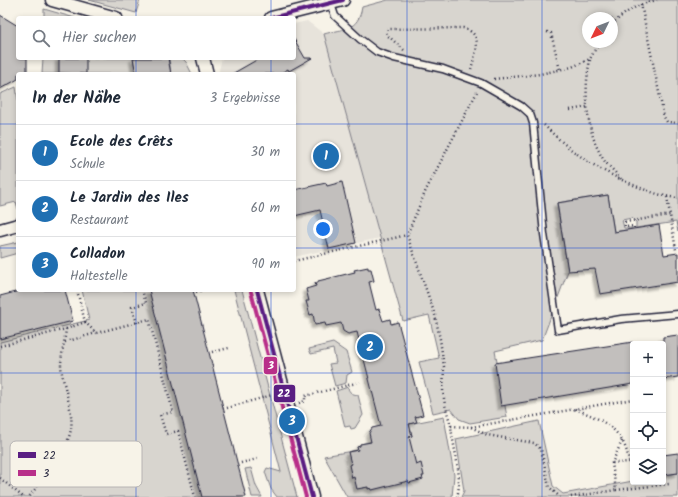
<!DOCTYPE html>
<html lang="de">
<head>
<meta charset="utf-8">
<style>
  :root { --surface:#fff; --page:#f2f2f3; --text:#1f2937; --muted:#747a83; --line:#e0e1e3; --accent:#1f6fb2 }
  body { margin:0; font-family:Kalam,sans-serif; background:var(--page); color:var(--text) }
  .controls { position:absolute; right:12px; bottom:12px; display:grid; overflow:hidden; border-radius:4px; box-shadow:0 2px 6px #0003 }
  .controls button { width:36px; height:36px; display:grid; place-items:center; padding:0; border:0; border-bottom:1px solid var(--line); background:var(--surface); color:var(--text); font:20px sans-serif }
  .compass { position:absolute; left:582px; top:12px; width:36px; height:36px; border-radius:50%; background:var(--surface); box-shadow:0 2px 6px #0003; rotate:227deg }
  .you { position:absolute; left:323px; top:229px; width:14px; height:14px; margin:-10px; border:3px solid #fff; border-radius:50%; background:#1a73e8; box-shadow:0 0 0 6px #1a73e833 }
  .badge { display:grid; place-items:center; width:26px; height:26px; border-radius:50%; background:var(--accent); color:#fff; font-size:13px; font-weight:700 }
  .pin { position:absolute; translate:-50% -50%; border:2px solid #fff; box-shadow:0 1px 4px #0006 }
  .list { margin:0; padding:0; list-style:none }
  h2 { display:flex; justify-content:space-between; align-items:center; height:52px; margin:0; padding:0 16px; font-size:17px }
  h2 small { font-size:13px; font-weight:400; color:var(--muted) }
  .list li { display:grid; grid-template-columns:26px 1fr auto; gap:12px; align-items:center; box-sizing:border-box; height:56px; padding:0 16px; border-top:1px solid var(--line) }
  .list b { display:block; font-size:15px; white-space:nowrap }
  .list p { margin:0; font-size:13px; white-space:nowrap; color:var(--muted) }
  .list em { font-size:13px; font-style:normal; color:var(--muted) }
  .icon { flex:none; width:22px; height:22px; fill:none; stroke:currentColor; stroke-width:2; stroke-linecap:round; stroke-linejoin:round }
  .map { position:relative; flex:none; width:678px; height:497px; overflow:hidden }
  .search { position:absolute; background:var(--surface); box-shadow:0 2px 6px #0003; left:16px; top:16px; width:280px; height:44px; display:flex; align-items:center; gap:10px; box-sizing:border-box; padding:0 14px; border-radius:4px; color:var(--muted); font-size:15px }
  .panel { position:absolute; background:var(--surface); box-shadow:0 2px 6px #0003; left:16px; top:72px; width:280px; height:220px; border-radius:4px }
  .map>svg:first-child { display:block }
  .built { fill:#e7e3db }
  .green { fill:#d8d5cf; stroke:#7d7c85; fill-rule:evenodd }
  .building { fill:#c2bfbd; stroke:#22223b; filter:url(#shadow) }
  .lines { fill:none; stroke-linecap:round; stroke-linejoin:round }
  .service-casing { stroke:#22223b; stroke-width:9 }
  .minor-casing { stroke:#22223b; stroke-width:15 }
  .path { stroke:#22223b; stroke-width:2.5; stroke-dasharray:1 3; stroke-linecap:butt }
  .service { stroke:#f7f3e8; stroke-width:6 }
  .minor { stroke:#f7f3e8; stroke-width:12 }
  .bus-1-casing { stroke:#f7f3e8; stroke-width:7 }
  .bus-2-casing { stroke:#f7f3e8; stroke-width:7 }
  .bus-1 { stroke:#5a1e82; stroke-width:4 }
  .bus-2 { stroke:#b82f89; stroke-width:4 }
  .grid { fill:none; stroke:#1d4ed8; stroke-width:1; stroke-opacity:0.55 }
  .key { fill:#f7f3e8; stroke:#b7b4b4; stroke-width:1 }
  .key-label { font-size:11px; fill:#22223b }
  .line-badge { stroke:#f7f3e8; stroke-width:1.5 }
  .badge-label { font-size:11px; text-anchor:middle; font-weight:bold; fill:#fff }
</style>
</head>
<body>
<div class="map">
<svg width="678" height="497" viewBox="0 0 678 497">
  <defs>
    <filter id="shadow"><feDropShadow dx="-3.5" dy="3.5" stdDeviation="1" flood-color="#0004"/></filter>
  </defs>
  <rect width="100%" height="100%" fill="#f7f3e8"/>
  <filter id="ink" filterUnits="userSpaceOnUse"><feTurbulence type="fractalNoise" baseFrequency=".025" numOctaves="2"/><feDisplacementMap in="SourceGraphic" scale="8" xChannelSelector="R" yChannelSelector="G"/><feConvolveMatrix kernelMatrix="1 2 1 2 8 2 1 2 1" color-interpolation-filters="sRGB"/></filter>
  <g filter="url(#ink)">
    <path class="built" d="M307,21L324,34L380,238L294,257V74H220L219,70L222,58H294V24Z"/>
    <path class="green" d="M89,0H140L136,13Z
      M388,0H678V232L676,222L636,228V222L632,218L622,220L624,228H632V229L614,232L608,195L557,203L568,271L542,340L495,351L507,417L470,423L459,419L451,409L433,413L419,362L439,358L429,315L403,321L324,34C345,28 358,31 362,7ZM588,18H612V42H588Z
      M44,9L75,18H44Z
      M43,58H133L136,74H42Z
      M169,58H182L186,62L192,74H171Z
      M16,87L18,101V209L16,202L0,206V94Z
      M18,242V253L0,258V246Z
      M82,290H156L209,497H0V342L89,320Z
      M234,290H242L297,497H277L271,489L265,472L267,468L281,472Z
      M333,343L346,352L352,372L347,375L346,383L335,386L329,364L336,363L333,349L311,354L309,349Z
      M348,387C349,393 352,394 358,395L363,415L355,428L351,429L350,426L345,427L336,391Z
      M444,417L454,475L452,497H347L324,456L358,450L357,447L360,446V444L408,434L409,437L412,436L409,424Z
      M539,421L553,486L563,494L633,481V482H663V475L678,473V497H461L464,491L456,439Z
      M251,468L256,486L262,497H252L245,469Z"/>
    <path class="building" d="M0,15L18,26V58H27V74H18V79L0,89Z
      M294,39L305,58H312L289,71L288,69L279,74H232L260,58H294Z
      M59,58H86V74L59,73Z
      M133,58H168L171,74H136Z
      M342,182L356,243L329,249L320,210L294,216V190L326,183L327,186Z
      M608,195L614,232L659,225L664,255L678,253V282L600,294L595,269L568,271L557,203Z
      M368,267V269H371L374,281L369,282L376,310L379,309L383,321L390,319L391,324L398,322L423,415L415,417L417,422L409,424L412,436L409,437L416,465L421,463L424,476H422L423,479L409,483L408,481L372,490L371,488L368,489V487L357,489L354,477L352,478L349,465L351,464L348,452L358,450L357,447L360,446V444L371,442L369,433L372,428L381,426L357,332L348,334L343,331L341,323L326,326L325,323L315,325L313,314L310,315L306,301H309L306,289L316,286L315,283H318V281L355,272L354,270Z
      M23,290H65L73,321L0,339V296Z
      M149,290H193L246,497H202Z
      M678,335V377L663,379V337Z
      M633,342V384L501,406L495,363Z
      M678,453V473L663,475V455Z"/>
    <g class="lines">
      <g class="service-casing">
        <path id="service" d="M331,4L335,16L360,39L377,52L394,58L443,69L481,83L521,106L530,114L533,123L544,234L558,330L621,319L678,314"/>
      </g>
      <g class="minor-casing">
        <path id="minor" d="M52,0L116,18
          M271,18L343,0
          M203,58L207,74
          M0,230L18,225
          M257,290L312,497"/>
      </g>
      <path class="path" d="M641,4L664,117L667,122L678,123
        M612,25C625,11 639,4 657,0
        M547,32L551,33L560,70
        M404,50L387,35L386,31L389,29L463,28C486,35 474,54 471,70
        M590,60C583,91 586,136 606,163C611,168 616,173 621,179
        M494,79L540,74L572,67L590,59L599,42
        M570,110L587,107
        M544,125C570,151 589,164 622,180C641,188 657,196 678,198
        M667,197L676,250
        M634,228V226L625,227V222L670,215
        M294,261L407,235
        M196,292L202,290
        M85,322L96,333L149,319L173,412L160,415L166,434L178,431L195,497
        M137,323L132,307L146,303L142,290
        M66,329L85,322L77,290
        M65,342L96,333
        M0,346L66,329C65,339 61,356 61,365C62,385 74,410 71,429C67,453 43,478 29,497
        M212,352L229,348
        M663,394H665
        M299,403L305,401V396L360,382
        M227,408L272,395
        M575,409C602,419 625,430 629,462L612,463
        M451,426L445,405L443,392L444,367L440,339L435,315L407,235L426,190L477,92
        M471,427L633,399
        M241,463L257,459
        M0,478L23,497
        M616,490L669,484
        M457,497C463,476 453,448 451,426L471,427L487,435L534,443L541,449L549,487L560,497
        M571,497L616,490L612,463L622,441"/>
      <use href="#service" class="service"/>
      <use href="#minor" class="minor"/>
      <g class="bus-1-casing">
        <path id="bus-1" d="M271,18L343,0
          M257,290L312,497"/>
      </g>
      <g class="bus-2-casing">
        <path id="bus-2" d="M251,292L306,497"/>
      </g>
      <use href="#bus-1" class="bus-1"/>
      <use href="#bus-2" class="bus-2"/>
    </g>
  </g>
  <path class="grid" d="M136,0V18M271,0V18M407,0V497M542,0V497M136,58V74M271,58V74M0,124H18M294,124H678M0,248H18M294,248H678M136,290V497M271,290V497M0,373H633M663,373H678"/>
  <rect x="10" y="441" width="132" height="46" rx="6" class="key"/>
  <rect x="18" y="452" width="18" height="6" fill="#5a1e82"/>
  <rect x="18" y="470" width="18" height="6" fill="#b82f89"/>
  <g class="key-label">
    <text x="43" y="459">22</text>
    <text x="43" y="477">3</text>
  </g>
  <g class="line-badge">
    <rect x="263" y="356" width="15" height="19" rx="4" fill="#b82f89"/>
    <rect x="273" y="384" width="23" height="19" rx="4" fill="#5a1e82"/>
  </g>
  <g class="badge-label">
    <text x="271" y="369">3</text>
    <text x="284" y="397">22</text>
  </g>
</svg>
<div class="controls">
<button>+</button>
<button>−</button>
<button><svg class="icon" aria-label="locate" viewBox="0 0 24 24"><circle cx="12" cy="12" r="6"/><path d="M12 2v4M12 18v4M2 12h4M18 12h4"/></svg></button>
<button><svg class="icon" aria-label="layers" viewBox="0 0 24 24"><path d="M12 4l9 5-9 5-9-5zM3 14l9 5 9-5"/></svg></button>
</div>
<svg class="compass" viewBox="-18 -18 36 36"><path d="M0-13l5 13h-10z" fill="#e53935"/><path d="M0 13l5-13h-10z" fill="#747a83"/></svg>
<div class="you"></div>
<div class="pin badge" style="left:326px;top:156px">1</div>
<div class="pin badge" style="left:370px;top:347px">2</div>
<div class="pin badge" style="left:292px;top:421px">3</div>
<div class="search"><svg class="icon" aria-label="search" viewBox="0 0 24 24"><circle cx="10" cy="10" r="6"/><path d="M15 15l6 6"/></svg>Hier suchen</div>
<section class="panel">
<h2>In der Nähe<small>3 Ergebnisse</small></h2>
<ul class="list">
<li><span class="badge">1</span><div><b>Ecole des Crêts</b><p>Schule</p></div><em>30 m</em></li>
<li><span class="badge">2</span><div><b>Le Jardin des Iles</b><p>Restaurant</p></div><em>60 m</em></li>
<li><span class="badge">3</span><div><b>Colladon</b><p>Haltestelle</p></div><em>90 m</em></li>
</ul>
</section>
</div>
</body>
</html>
